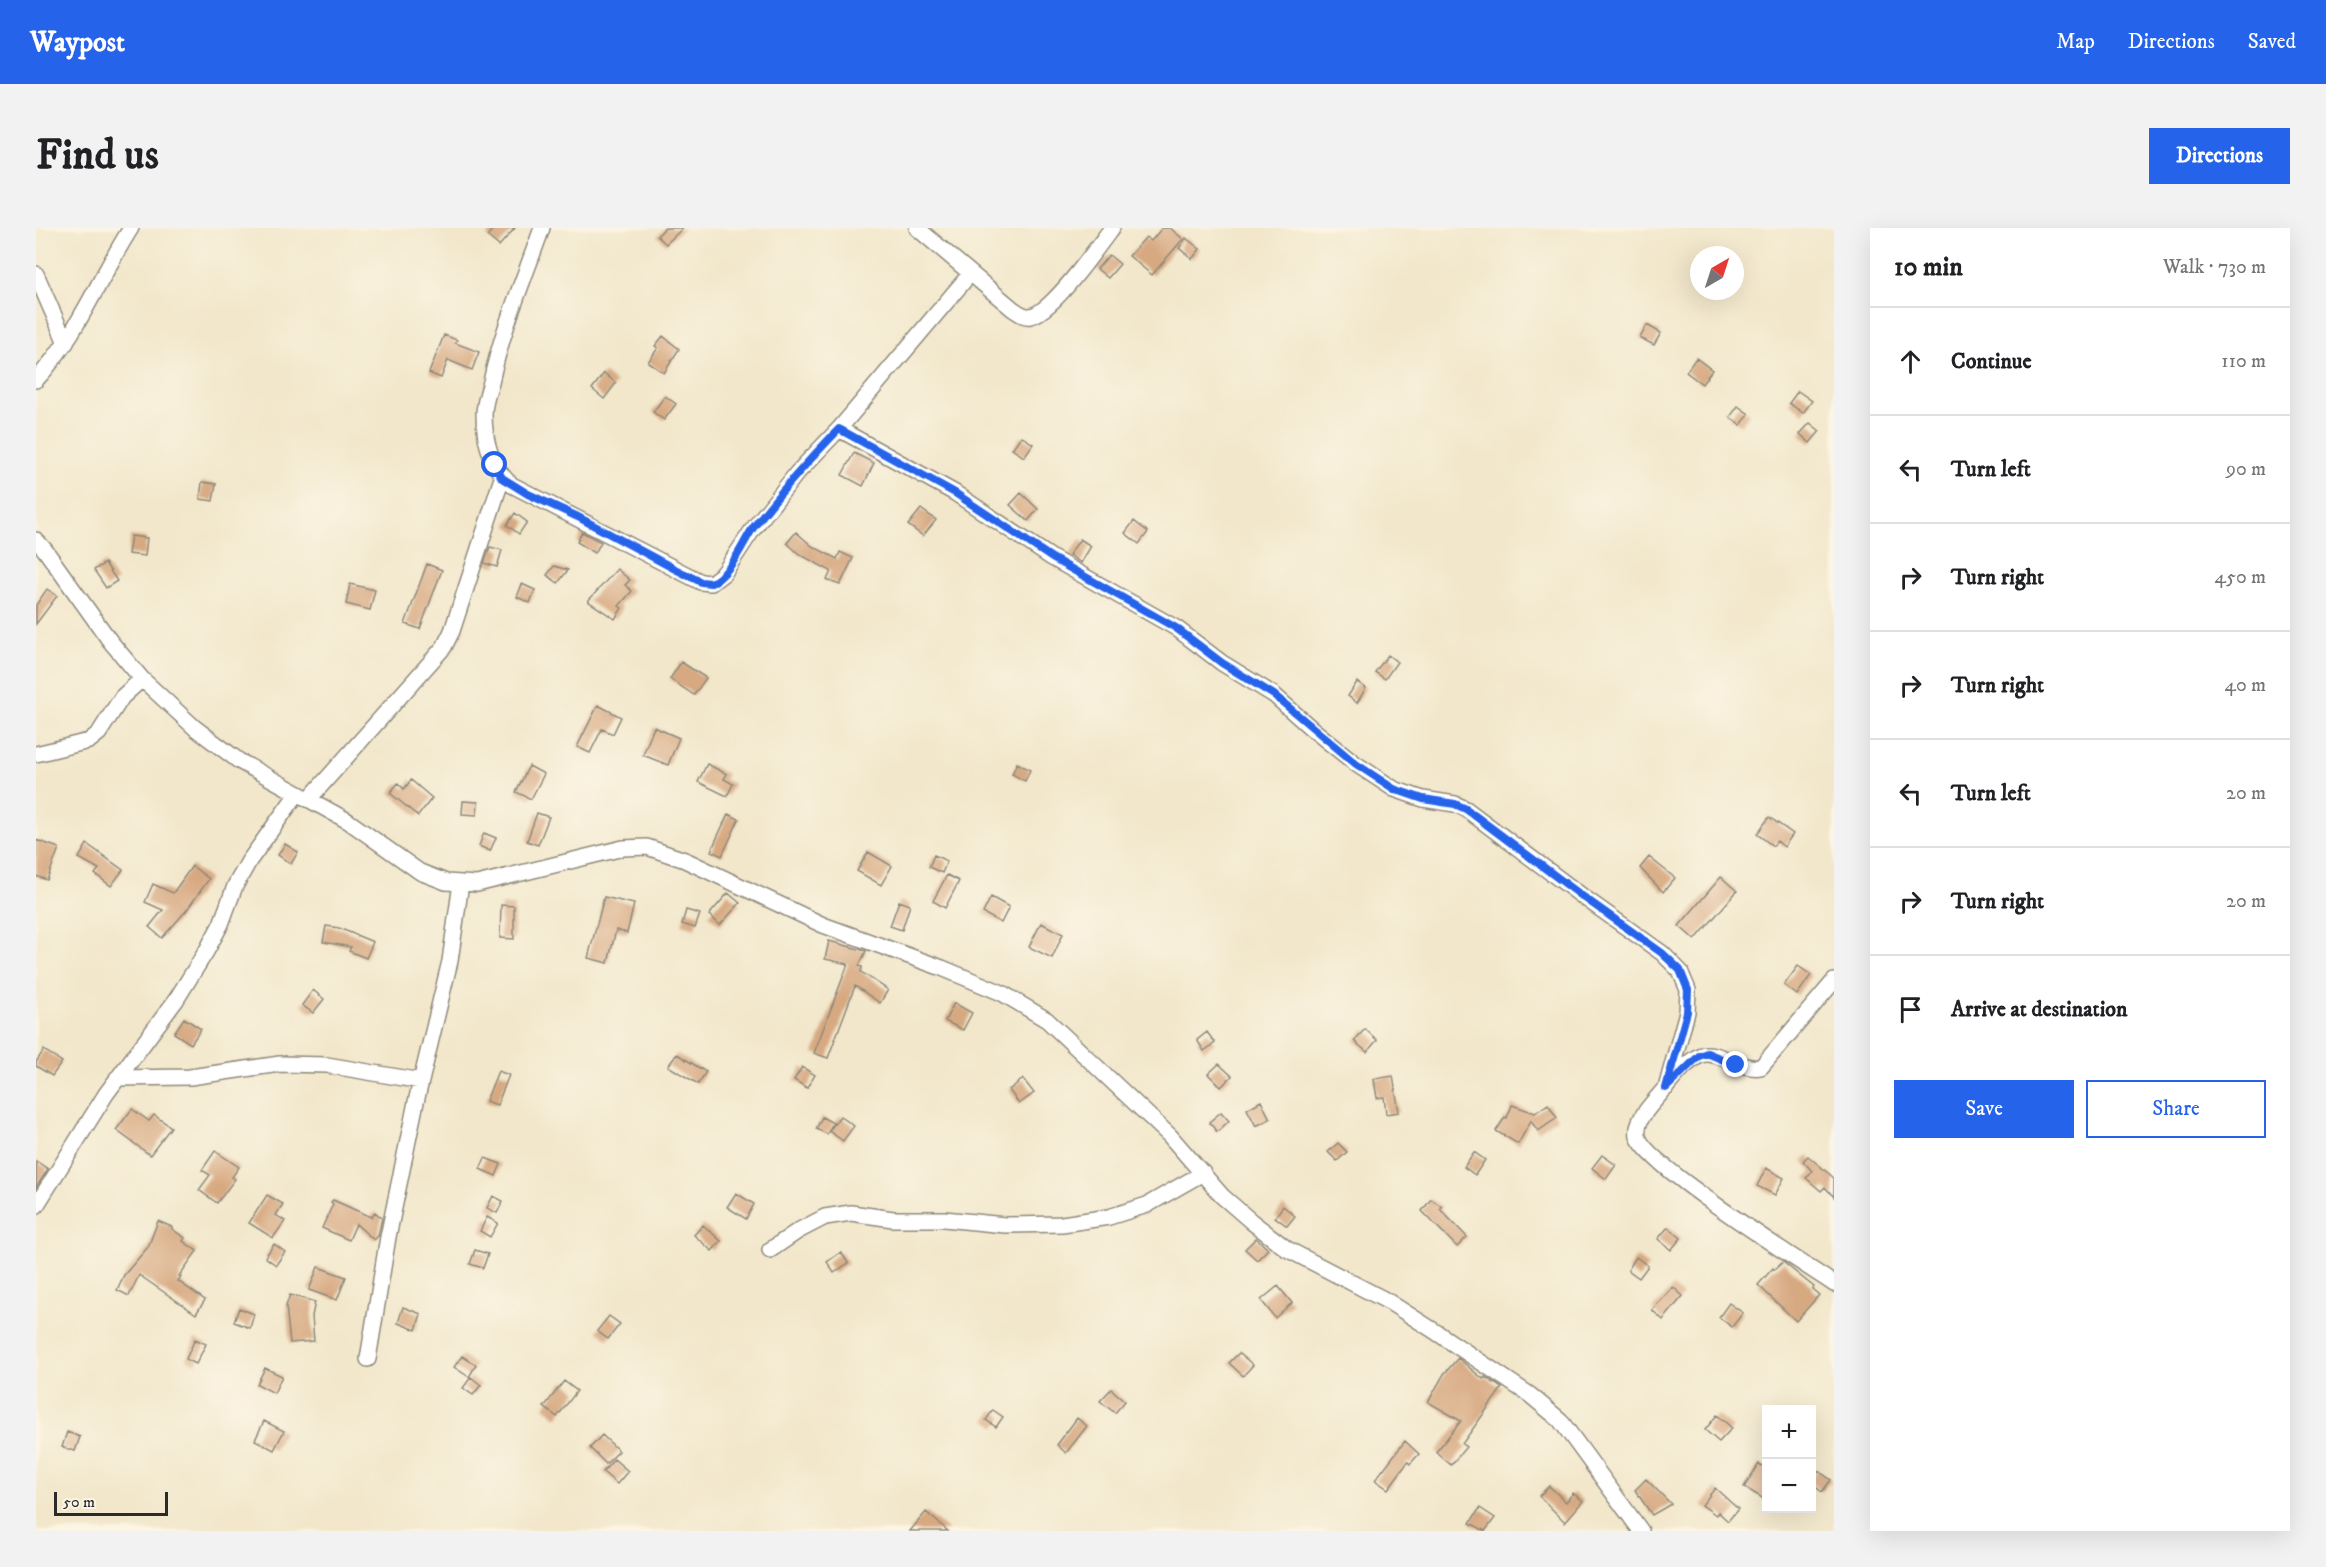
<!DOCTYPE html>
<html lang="en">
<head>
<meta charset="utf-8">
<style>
  :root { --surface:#fff; --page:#f2f2f2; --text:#202124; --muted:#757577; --line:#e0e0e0; --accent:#2563eb }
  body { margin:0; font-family:"IM FELL DW Pica",serif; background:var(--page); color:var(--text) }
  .controls { position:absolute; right:18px; bottom:18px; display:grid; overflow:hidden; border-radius:0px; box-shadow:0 6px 24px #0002 }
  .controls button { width:54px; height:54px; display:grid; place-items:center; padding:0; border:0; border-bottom:2px solid var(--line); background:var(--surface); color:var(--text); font:30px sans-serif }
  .compass { position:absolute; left:1654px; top:18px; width:54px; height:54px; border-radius:50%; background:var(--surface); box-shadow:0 6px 24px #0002; rotate:39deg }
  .scale { position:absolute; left:18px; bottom:15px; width:114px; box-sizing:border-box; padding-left:6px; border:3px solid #2b2b2b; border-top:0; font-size:16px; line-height:21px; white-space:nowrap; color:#2b2b2b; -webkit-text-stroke:4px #fcf5e5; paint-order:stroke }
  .stop { position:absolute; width:18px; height:18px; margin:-14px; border:4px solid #2563eb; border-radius:50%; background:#fff }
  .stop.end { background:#2563eb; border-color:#fff; box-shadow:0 2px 6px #0008 }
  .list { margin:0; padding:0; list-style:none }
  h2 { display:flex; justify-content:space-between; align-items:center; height:78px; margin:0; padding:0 24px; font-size:26px }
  h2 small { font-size:20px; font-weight:400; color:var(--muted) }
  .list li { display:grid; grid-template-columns:39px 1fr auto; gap:18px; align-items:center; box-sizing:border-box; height:108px; padding:0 24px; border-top:2px solid var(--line) }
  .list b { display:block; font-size:22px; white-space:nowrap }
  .list em { font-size:20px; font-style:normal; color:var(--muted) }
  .actions { display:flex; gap:12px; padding:18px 24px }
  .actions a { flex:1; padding:14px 0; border:2px solid var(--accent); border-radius:0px; text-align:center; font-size:21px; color:var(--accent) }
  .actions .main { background:var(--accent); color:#fff }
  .icon { flex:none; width:33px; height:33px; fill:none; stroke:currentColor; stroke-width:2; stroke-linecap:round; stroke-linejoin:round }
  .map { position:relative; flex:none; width:1798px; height:1303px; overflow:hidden; border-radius:0px }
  header { display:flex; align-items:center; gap:36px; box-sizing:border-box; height:84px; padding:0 30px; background:var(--accent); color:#fff }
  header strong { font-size:28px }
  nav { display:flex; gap:33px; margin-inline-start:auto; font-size:21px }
  .intro { display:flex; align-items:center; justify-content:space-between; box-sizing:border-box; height:144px; padding:0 36px }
  h1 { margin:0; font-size:42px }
  .button { padding:15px 27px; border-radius:0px; background:var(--accent); color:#fff; font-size:21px; font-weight:700 }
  main { display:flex; gap:36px; padding:0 36px }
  aside { flex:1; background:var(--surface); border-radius:0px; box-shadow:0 6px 24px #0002 }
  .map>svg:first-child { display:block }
  .building { fill:#d7a981 }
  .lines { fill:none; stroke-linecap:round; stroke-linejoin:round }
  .minor-casing { stroke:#8e897b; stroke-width:18 }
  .minor { stroke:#fff; stroke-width:15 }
  .route { stroke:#2563eb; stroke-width:8 }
</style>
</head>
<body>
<header>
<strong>Waypost</strong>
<nav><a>Map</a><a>Directions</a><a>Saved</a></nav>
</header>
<div class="intro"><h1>Find us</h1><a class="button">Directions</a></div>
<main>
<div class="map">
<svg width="1798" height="1303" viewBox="0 0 1798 1303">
  <rect width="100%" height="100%" fill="#fcf5e5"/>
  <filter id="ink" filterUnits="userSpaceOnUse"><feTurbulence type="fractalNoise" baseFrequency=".0167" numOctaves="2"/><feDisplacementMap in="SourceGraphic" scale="12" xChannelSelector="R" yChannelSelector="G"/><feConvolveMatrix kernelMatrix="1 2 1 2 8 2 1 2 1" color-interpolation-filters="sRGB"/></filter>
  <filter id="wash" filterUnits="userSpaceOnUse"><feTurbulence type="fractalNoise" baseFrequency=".008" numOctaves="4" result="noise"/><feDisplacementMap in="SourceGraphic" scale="24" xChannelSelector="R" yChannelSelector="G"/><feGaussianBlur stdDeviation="1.35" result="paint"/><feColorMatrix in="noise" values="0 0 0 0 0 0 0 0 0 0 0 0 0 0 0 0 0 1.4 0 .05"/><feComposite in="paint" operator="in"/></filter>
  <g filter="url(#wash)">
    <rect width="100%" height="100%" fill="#f2e7cb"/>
    <g id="blocks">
      <path class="building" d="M458,0H479L463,18L451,8Z
        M629,0H647L630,16L621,8Z
        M1126,0H1134L1147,11L1116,47L1093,28L1110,9L1115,13Z
        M1150,10L1164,21L1156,31L1143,20Z
        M1073,27L1084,36L1072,50L1061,41Z
        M1611,97L1625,105L1618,117L1604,110Z
        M408,107L421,112L419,115L443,124L436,142L412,132L405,150L393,145Z
        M627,108L643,121L628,145L612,134L622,120L619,118Z
        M1660,130L1676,142L1666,156L1650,144Z
        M568,145L580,155L568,171L556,161Z
        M1762,163L1776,173L1767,185L1753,175Z
        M629,168L640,176L628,192L617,184Z
        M1702,178L1713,186L1705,197L1694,189Z
        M1774,195L1784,203L1774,215L1764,206Z
        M985,208L997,216L988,229L976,221Z
        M818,225L838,235L827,258L806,247Z
        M166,254L180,256L177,273L164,271Z
        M985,265L1002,281L992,293L974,277Z
        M885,281L900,292L887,308L872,297Z
        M479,285L491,294L483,306L471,297Z
        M1098,293L1112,304L1103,316L1089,305Z
        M546,304L565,314L559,325L541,314Z
        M760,304L776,318L801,331L804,324L817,330L804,357L791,352L795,343L763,326L751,315Z
        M95,308L111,310L109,328L92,326Z
        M1044,311L1055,318L1045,335L1033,327Z
        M454,319L466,322L461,339L448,335Z
        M69,335L81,353L70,360L58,342Z
        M391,336L406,342L384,401L369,396Z
        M518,338L532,342L522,355L511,347Z
        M581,341L594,352L589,357L596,363L583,378L586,380L579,391L552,373Z
        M314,356L339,362L334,382L310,376Z
        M486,356L499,362L494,375L481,369Z
        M11,361L21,368L0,396V377Z
        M1352,427L1361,434L1349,451L1339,444Z
        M645,434L670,450L658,467L634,451Z
        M1321,454L1330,460L1321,475L1312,468Z
        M562,477L585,489L577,506L566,501L554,525L541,519Z
        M618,499L643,510L632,537L607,527Z
        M981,535L994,542L989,553L976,546Z
        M671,536L691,546L688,551L697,556L691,568L662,554Z
        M493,538L508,546L495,571L480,564Z
        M375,552L396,570L382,588L354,565L362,555L368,561Z
        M427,573L442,574L441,587L426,586Z
        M501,585L513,589L502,617L491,613Z
        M692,586L703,591L686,628L675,623Z
        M1733,589L1757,606L1748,619L1741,613L1737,618L1721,606Z
        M448,605L460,610L454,623L443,618Z
        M0,612L23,620L11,652L0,648Z
        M51,616L87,642L75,658L59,646L63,641L43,630Z
        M249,616L262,624L255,636L242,627Z
        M832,624L856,638L845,657L821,643Z
        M898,627L911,633L906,645L893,639Z
        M1613,629L1639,650L1627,664L1604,640Z
        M156,638L173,651L150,683L126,710L113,699L127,682L109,674L117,656L137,665Z
        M911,647L923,653L909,680L897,673Z
        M1685,649L1701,663L1659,712L1643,698Z
        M692,665L704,675L684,697L673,687Z
        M568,669L598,676L591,705L580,702L572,735L552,730Z
        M955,669L973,679L965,695L947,685Z
        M863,673L874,677L866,702L854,698Z
        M465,677L478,678V711L464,710Z
        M650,682L664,686L659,700L646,696Z
        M1005,695L1027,706L1016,730L993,719Z
        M290,698L303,700L337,714L330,730L313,723L315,719L287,714Z
        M793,713L830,723L823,738L826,739L825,744L852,762L844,775L819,758L792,830L778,825L812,736L789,731Z
        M1762,738L1775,747L1761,767L1748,757Z
        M277,762L288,771L277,785L266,777Z
        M918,775L936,785L927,802L909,793Z
        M148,790L165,801L155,816L138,805Z
        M1329,801L1341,812L1331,824L1318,813Z
        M1171,804L1179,815L1168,823L1161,812Z
        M8,822L26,834L16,848L0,838V834Z
        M641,826L670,844L662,856L632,838Z
        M1183,836L1196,848L1185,859L1172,846Z
        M766,839L779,847L771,860L758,852Z
        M462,843L473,847L461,877L450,873Z
        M1357,848L1363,884L1350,886L1348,869L1341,870L1338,851Z
        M987,851L998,865L983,876L973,862Z
        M1225,873L1234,891L1220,898L1211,881Z
        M1512,876L1521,890L1502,903L1495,893L1482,916L1460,903L1469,889L1471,890L1476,877L1499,885Z
        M96,881L113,893L118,887L135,899L114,927L80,902Z
        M1185,884L1193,893L1181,904L1173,894Z
        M804,888L818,898L807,913L793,903Z
        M786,889L797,895L791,906L780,901Z
        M1302,915L1311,924L1301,933L1292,924Z
        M179,923L203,939L196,949L199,951L181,975L163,962L174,947L166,942Z
        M1438,924L1449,932L1439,947L1428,939Z
        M1566,927L1580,937L1570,951L1556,940Z
        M1772,928L1798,950V969L1789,959L1785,963L1770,950L1776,943L1767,933Z
        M449,930L465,936L460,948L444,941Z
        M0,933L12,941L0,960Z
        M1730,940L1748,950L1739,967L1721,958Z
        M700,965L718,976L710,991L691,979Z
        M231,967L247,976L240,987L249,993L237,1010L213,995Z
        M457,968L467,973L461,985L451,980Z
        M1395,971L1406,979L1404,981L1431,1009L1421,1019L1386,983Z
        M297,972L335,989L339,984L346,990L342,1008L338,1012L320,996L313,1012L286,1000L297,976L295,974Z
        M1247,978L1259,988L1251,998L1239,989Z
        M451,989L462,995L454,1009L444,1003Z
        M122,993L136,999V1001L149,1010L147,1013L161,1023L143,1048L145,1049L142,1053L169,1072L160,1086L103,1047L93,1068L81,1062L88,1047L112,1019Z
        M667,997L685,1013L676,1023L658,1007Z
        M1632,999L1645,1010L1635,1022L1622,1011Z
        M1220,1010L1232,1021L1221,1032L1209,1021Z
        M238,1016L249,1024L240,1037L229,1029Z
        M439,1022L452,1026L447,1040L434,1036Z
        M805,1024L812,1035L798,1045L791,1034Z
        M1600,1029L1612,1038L1603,1050L1592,1042Z
        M1747,1034L1778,1059L1776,1061L1783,1067L1760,1093L1722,1057L1737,1040L1738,1042Z
        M282,1039L310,1049L301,1072L273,1062Z
        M1242,1058L1256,1075L1239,1090L1225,1072Z
        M1637,1059L1647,1068L1627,1092L1616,1082Z
        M254,1067L279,1074L276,1088L278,1113L254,1115L250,1078Z
        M1693,1075L1707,1085L1696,1099L1683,1089Z
        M367,1079L385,1086L380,1102L362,1095Z
        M203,1080L218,1086L214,1100L198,1094Z
        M573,1088L584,1096L572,1111L561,1103Z
        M159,1111L170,1116L160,1136L150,1131Z
        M1203,1125L1217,1137L1207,1148L1193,1135Z
        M426,1128L440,1137L433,1149L418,1139Z
        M1422,1130L1447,1151L1449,1149L1466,1160L1426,1216L1430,1219L1415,1237L1400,1224L1425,1193L1392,1174L1408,1146Z
        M229,1140L246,1148L238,1165L221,1156Z
        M435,1149L445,1157L437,1167L427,1160Z
        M528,1153L541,1163L521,1189L508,1179Z
        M1075,1161L1089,1173L1079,1185L1064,1173Z
        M957,1182L967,1189L960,1199L950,1192Z
        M1681,1187L1696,1200L1683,1214L1669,1202Z
        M1041,1190L1051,1198L1030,1225L1021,1217Z
        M228,1193L248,1203L238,1222L219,1212Z
        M31,1204L44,1209L39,1223L26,1219Z
        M566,1207L583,1223L570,1236L554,1220Z
        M1369,1213L1383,1226L1374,1236L1372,1234L1352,1261L1339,1252Z
        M578,1231L592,1243L581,1256L567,1244Z
        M1723,1236L1731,1241V1273L1708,1259Z
        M1781,1242L1795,1252L1786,1264L1776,1256V1250Z
        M1610,1251L1635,1276L1616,1287L1599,1262Z
        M1513,1258L1530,1274L1537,1265L1547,1273L1529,1294L1503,1268Z
        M1679,1260L1702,1281L1692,1293L1682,1284L1680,1287L1666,1277Z
        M1444,1280L1459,1290L1449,1303L1434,1295Z
        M890,1284L912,1303H874Z"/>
    </g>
  </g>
  <g filter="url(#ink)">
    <use href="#blocks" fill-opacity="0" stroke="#8e897b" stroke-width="1.5"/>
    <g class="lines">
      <g class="minor-casing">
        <path id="minor" d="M506,0C488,51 466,102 455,154C452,164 448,176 448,186C448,211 455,241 476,257L665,354L675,355L688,345L717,301L761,245L803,201L934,46
          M881,0L977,81C983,85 988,89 994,88C1016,85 1061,19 1076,0
          M0,46L30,115
          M0,152C41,108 63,50 95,0
          M803,201L919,265L1016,330L1140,400L1186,435L1238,467L1275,500L1320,536L1358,561L1387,571L1419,576L1430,581L1546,668L1626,725L1644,743L1652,762L1651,784L1630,860
          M0,312L9,322L74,413L106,451L159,500L203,533L312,593L384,644L410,654L441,656L587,620L611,619L649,632L787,697L906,740L966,765L1011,792L1134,908L1186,968L1216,994L1251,1021L1353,1074L1400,1104L1494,1167L1524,1192L1605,1303
          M0,526L53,513L63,505L86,469L106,451
          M273,571L408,419L416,403L466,250
          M1798,753L1725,839C1705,843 1680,821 1665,827C1649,834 1636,853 1625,865C1616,876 1599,891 1602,908C1608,936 1767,1035 1798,1056
          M81,850L154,849L244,836L291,837L385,853
          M0,978L70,866L140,772L171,722L185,696L199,658L213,633L261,566
          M734,1022L762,1003L789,989L815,985L857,991H908L969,997L1026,996L1073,989L1111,977L1167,945
          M332,1131L352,1009L380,874L414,733L425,655"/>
      </g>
      <use href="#minor" class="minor"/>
    </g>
  </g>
  <g class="lines" filter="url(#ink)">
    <path class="route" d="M459,237L466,250L492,266L542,289L637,340L665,354L675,355C695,346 705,318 717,300C743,265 772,233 803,201L919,265L1016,330L1140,400L1186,435L1238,467L1320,536L1358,561L1387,571L1419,576L1430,581L1546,668L1626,725L1644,742L1652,762L1651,784L1630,860L1663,828L1671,825L1700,837"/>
  </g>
</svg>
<div class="controls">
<button>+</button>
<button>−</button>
</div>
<svg class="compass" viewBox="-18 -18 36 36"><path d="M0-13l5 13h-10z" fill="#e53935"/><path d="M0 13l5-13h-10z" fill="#757577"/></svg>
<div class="scale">50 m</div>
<div class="stop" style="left:459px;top:237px"></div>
<div class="stop end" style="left:1700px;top:837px"></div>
</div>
<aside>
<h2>10 min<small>Walk · 730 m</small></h2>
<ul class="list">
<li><svg class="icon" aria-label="ahead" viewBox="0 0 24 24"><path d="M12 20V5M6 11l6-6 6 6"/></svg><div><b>Continue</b></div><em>110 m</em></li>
<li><svg class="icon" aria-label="left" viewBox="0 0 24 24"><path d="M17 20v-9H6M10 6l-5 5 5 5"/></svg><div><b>Turn left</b></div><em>90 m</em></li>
<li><svg class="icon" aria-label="right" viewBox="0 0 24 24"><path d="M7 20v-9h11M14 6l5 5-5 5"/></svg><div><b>Turn right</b></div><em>450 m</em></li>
<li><svg class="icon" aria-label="right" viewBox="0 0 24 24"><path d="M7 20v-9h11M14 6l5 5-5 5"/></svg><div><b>Turn right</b></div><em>40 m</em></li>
<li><svg class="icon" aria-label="left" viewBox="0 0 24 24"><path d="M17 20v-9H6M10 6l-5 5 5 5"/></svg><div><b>Turn left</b></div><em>20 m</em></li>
<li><svg class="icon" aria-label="right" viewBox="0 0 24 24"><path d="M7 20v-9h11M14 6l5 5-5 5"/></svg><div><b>Turn right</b></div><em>20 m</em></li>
<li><svg class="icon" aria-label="arrive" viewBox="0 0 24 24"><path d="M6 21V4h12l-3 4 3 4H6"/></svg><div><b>Arrive at destination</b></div></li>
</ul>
<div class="actions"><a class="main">Save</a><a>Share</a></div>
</aside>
</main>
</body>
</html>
